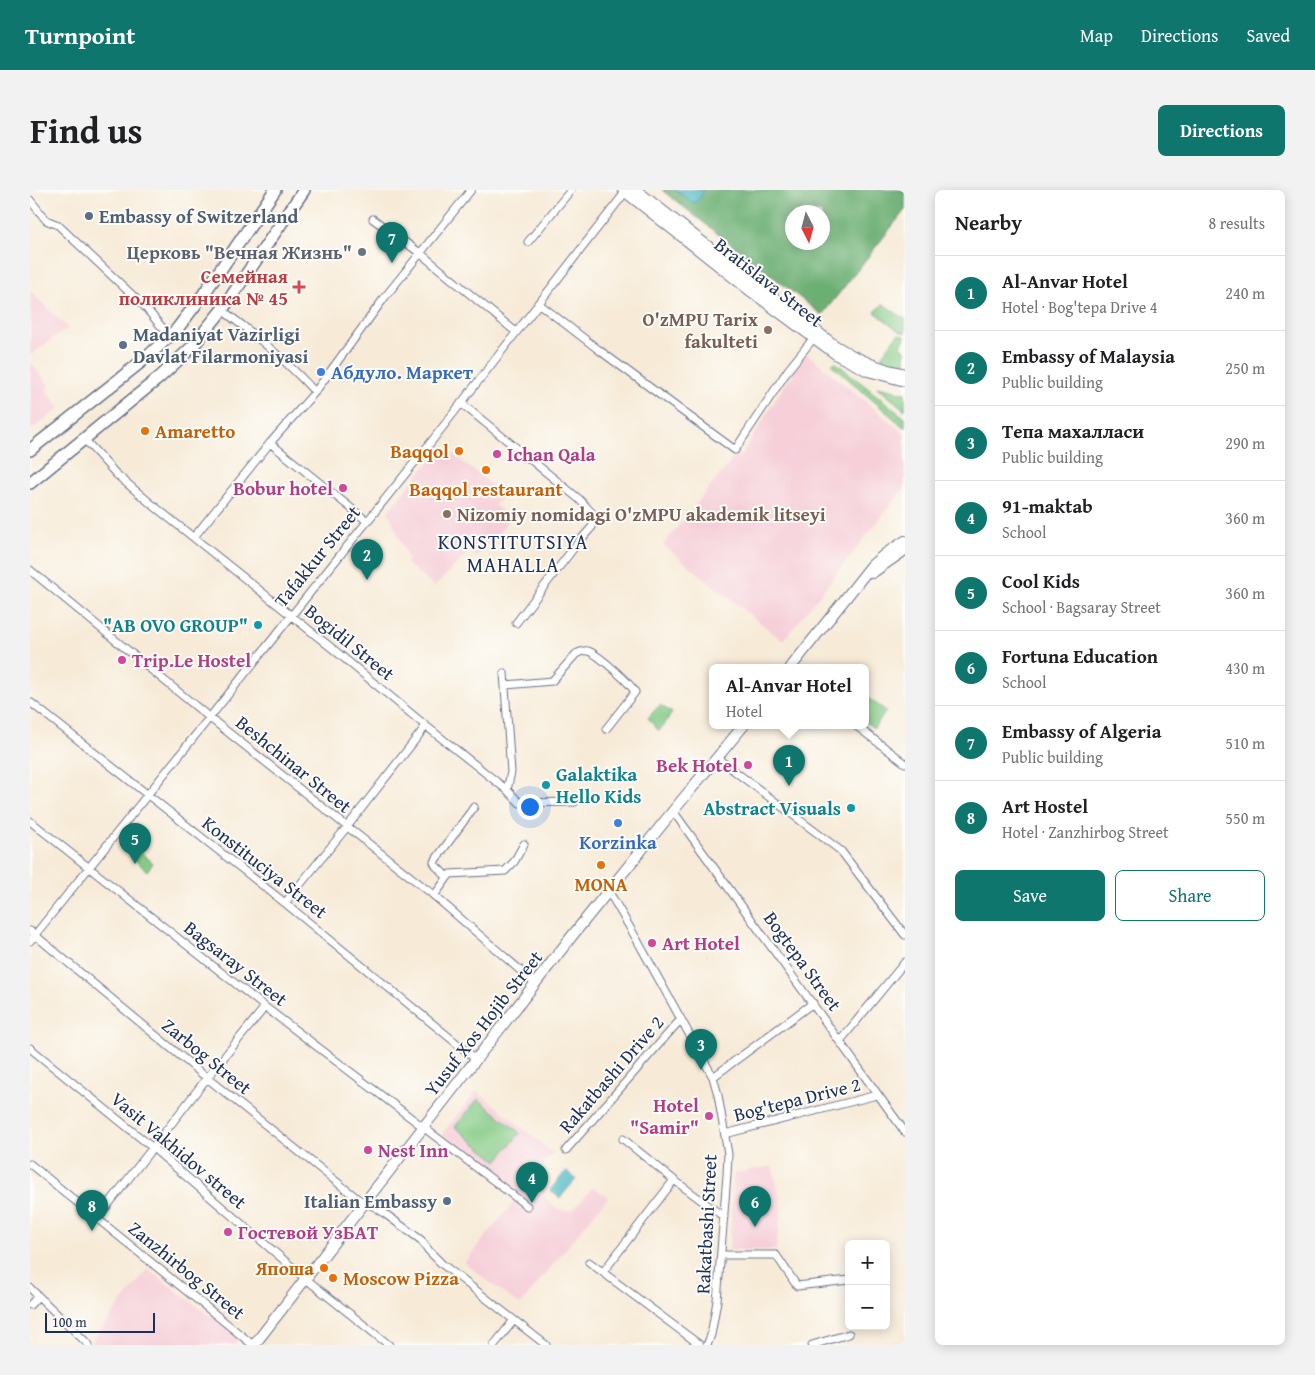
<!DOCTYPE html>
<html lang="en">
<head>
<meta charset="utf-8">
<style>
  :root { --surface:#fff; --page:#f2f2f2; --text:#202124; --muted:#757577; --line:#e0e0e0; --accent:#0f766e }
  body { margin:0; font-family:"Gentium Book Plus",serif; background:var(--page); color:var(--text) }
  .controls { position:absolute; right:15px; bottom:15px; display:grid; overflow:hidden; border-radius:8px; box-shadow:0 2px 12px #0003 }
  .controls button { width:45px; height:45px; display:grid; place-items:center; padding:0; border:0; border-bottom:1px solid var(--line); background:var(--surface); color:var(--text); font:25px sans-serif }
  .compass { position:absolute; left:755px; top:15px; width:45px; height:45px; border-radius:50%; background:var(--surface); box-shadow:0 2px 12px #0003; rotate:174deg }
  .scale { position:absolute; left:15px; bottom:12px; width:110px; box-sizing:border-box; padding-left:5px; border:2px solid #1b2f5e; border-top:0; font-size:14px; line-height:18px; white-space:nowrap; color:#1b2f5e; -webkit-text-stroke:4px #fdfcf7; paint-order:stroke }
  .you { position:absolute; left:499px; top:616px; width:18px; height:18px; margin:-12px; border:4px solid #fff; border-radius:50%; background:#1a73e8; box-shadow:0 0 0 8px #1a73e833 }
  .badge { display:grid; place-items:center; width:32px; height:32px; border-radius:50%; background:var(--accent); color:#fff; font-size:16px; font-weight:700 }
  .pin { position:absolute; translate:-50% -41px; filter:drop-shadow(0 1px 2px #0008) }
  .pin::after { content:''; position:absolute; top:26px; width:18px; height:15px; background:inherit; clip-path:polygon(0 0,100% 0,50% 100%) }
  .popup { position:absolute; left:679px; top:474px; width:160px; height:65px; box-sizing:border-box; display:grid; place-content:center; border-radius:8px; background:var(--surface); filter:drop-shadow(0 1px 4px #0005); font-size:16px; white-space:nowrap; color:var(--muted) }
  .popup b { font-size:19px; color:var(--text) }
  .popup::after { content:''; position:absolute; left:50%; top:100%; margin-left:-10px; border:10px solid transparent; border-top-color:var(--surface) }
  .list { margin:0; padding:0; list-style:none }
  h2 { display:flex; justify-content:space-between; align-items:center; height:65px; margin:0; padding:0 20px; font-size:21px }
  h2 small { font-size:16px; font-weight:400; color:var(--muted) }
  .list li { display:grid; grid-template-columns:32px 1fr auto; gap:15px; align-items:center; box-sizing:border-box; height:75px; padding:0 20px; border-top:1px solid var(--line) }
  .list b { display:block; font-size:19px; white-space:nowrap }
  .list p { margin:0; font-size:16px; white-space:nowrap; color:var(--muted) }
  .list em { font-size:16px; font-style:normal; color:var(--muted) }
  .actions { display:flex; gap:10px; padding:15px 20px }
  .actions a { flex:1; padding:11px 0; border:1px solid var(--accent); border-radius:8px; text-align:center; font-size:18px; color:var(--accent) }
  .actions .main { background:var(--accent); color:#fff }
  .map { position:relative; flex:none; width:875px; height:1155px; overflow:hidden; border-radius:8px }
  header { display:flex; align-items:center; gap:30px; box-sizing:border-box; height:70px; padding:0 25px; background:var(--accent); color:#fff }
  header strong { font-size:24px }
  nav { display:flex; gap:28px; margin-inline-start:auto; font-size:18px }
  .intro { display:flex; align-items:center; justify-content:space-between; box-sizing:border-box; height:120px; padding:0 30px }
  h1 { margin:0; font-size:35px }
  .button { padding:12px 22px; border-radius:8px; background:var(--accent); color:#fff; font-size:18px; font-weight:700 }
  main { display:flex; gap:30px; padding:0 30px }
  aside { flex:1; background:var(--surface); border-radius:8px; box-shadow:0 2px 12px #0003 }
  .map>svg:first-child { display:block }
  .built { fill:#f6cfd9 }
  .green { fill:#85cb86; stroke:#507d72 }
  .forest { fill:#6caf73; stroke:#446f68; fill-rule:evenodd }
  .water { fill:#4bb9c4; stroke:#337491 }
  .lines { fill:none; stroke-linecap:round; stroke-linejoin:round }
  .street-casing { stroke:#687189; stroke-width:9 }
  .secondary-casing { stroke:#687189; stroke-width:12 }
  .primary-casing { stroke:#687189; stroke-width:14 }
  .street { stroke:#fff; stroke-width:7 }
  .secondary { stroke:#fff; stroke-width:10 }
  .primary { stroke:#fff; stroke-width:11 }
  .service-dot { fill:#5c6f8a; stroke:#fdfcf7; stroke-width:2 }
  .worship-dot { fill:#6b7280; stroke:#fdfcf7; stroke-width:2 }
  .health-dot { fill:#e0444e; stroke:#fdfcf7; stroke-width:2 }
  .education-dot { fill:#8d6e63; stroke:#fdfcf7; stroke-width:2 }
  .shop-dot { fill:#3f7fe0; stroke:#fdfcf7; stroke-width:2 }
  .food-dot { fill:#e8710a; stroke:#fdfcf7; stroke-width:2 }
  .hotel-dot { fill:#d1479c; stroke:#fdfcf7; stroke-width:2 }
  .culture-dot { fill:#0f9aa8; stroke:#fdfcf7; stroke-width:2 }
  .labels { text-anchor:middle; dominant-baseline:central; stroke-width:4; stroke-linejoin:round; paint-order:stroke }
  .service-label { font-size:19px; font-weight:bold; fill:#4e5e75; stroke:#fdfcf7; text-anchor:start }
  .worship-label { font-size:19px; font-weight:bold; fill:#5b616d; stroke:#fdfcf7; text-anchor:end }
  .health-label { font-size:19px; font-weight:bold; fill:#be3a42; stroke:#fdfcf7; text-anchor:end }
  .street-label { font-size:19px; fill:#1b2f5e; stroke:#fdfcf7 }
  .education-label { font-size:19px; font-weight:bold; fill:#785e54; stroke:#fdfcf7; text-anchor:end }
  .shop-label { font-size:19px; font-weight:bold; fill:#366cbe; stroke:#fdfcf7; text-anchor:start }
  .food-label { font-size:19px; font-weight:bold; fill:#c56008; stroke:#fdfcf7; text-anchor:start }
  .hotel-label { font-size:19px; font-weight:bold; fill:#b23c85; stroke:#fdfcf7; text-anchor:start }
  .culture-label { font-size:19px; font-weight:bold; fill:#0d838f; stroke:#fdfcf7; text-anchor:end }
  .neighbourhood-label { font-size:20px; letter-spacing:1px; fill:#1b2f5e; stroke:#fdfcf7 }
</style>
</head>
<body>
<header>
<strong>Turnpoint</strong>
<nav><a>Map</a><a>Directions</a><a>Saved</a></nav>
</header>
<div class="intro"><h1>Find us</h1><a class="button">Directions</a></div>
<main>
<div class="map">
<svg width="875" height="1155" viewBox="0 0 875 1155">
  <rect width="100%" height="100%" fill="#fdfcf7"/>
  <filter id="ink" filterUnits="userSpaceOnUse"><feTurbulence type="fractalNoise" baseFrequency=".02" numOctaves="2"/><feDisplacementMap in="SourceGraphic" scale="10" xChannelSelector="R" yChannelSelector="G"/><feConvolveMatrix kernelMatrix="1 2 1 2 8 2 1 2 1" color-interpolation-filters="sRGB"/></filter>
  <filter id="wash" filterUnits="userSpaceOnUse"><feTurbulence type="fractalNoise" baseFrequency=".0096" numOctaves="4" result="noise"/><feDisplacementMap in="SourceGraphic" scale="20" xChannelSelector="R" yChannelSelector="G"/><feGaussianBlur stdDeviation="1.12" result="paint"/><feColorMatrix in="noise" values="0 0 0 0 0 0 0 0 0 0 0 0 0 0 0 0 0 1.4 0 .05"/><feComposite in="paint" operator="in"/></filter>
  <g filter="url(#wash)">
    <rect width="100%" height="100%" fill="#f7ebd8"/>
    <path class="built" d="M0,101L38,138L0,165Z
      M776,163L875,244V297L753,451L633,355L706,265L710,268L743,213Z
      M0,172L20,196L16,200L30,218L1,240Z
      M412,256L474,304L465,315L480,328L461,353L458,351L446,367L439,362L404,397L376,373L378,369L358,321Z
      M447,901L523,963L498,993L526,1018L535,1021L544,1019L563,997L578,1007L490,1115L434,1073L490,1005L412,944Z
      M742,976L752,1015L746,1060H699L704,984Z
      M118,1079L209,1148L204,1155H66L62,1151Z"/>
    <path class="green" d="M853,114L875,129V143L869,141L845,122Z
      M868,144L875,146L874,150L871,154L872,158L875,160V174L859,171L851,167Z
      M805,172L875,228V238L802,175Z
      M847,197L875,203V220Z
      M835,506L856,521L844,538L835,532Z
      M630,515L642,523L629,541L618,528Z
      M108,660L123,673L117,681L102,667Z
      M448,909L490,943L467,971L425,937Z"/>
    <path class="forest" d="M632,0H875V20L792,125ZM762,22H792V52H762Z"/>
    <path class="water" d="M645,0H673C673,5 668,12 663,13Z
      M536,981L546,989L530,1008L520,1000Z"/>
  </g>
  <g filter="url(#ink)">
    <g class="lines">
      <g class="street-casing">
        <path id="street" d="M0,10L16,30L28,35L115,117L140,147
          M343,29L390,63L486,142
          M498,52L541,0
          M508,113L569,160L705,260L758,180L786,145
          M192,120C226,145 257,171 285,202
          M431,213L549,309L563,324L564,330L562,337L546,355L486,433
          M55,250L86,284L119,312L303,459L396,536L477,600
          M240,253L337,331
          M164,347L240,253L285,202L355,107L441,0
          M0,380L180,528L401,703L506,794
          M474,483L481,582L477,600L490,613L545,612
          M476,495L522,491L546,464C550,462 554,460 558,461C568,464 600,493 605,502L576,539
          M0,512L255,713L447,870
          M825,535L875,573
          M687,568L811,661L875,745
          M643,621L875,942
          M0,631L235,817L497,1016
          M417,687L406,676L404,672L444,617
          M579,702L606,748L668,860L683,887L688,905L698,964L697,985L687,1111L681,1145L677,1155
          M404,706L420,684L475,681L484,672L494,654
          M255,713L317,637L396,536
          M0,741L177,888L328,1009L347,1018L391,1050L399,1061L412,1074L516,1155
          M0,751L401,252L597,0
          M810,851L875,772
          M0,858L123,958L276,1089L359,1155
          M683,887L783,813
          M695,944L847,905
          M593,949L644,990L694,1027
          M536,960L651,829
          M0,974L223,1155
          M67,1029L177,888L235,817
          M692,1065H746L767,1096L819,1090
          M559,1072L670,1155
          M573,1082L644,990
          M0,1098L59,1155
          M0,1115L8,1106
          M464,1155L484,1130
          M782,1155L819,1144"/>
      </g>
      <g class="secondary-casing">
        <path id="secondary" d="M593,0L722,102L807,165L838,181L875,191
          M606,0L804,155C826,169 849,179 875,184
          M842,383L875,360
          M761,477L842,375L855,364L875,351
          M224,1155L542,746L643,621L714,535"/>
      </g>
      <g class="primary-casing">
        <path id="primary" d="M0,260L116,168L147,139L173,105L245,0
          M0,293L130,187L162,157L192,120L274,0"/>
      </g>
      <use href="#street" class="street"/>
      <use href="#secondary" class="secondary"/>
      <use href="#primary" class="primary"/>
    </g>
  </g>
  <g class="service-dot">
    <circle cx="59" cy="26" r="5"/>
    <circle cx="93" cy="155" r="5"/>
    <circle cx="417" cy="1011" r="5"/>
  </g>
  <circle class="worship-dot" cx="332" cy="62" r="5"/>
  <path class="health-dot" d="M266.5 89.5h5v5h5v5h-5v5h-5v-5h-5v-5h5z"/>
  <g class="education-dot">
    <circle cx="738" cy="140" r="5"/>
    <circle cx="417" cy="324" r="5"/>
  </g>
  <g class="shop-dot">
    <circle cx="291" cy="182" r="5"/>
    <circle cx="588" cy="633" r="5"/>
  </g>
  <g class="food-dot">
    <circle cx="115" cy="241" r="5"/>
    <circle cx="429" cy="261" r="5"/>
    <circle cx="456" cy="280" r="5"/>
    <circle cx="571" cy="675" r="5"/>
    <circle cx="294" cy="1078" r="5"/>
    <circle cx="303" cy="1088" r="5"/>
  </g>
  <g class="hotel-dot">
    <circle cx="467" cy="264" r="5"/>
    <circle cx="313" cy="298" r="5"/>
    <circle cx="92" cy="470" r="5"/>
    <circle cx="718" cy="575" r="5"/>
    <circle cx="622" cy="753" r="5"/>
    <circle cx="679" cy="926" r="5"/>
    <circle cx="338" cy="960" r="5"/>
    <circle cx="198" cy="1042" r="5"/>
  </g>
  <g class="culture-dot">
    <circle cx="228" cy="435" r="5"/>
    <circle cx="516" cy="595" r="5"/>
    <circle cx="821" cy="618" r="5"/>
  </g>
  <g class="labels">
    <g class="service-label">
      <text x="69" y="26">Embassy of Switzerland</text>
      <text x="103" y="144">Madaniyat Vazirligi<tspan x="103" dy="22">Davlat Filarmoniyasi</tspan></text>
      <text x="407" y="1011" text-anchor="end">Italian Embassy</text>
    </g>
    <g class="worship-label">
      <text x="322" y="62">Церковь "Вечная Жизнь"</text>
    </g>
    <g class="health-label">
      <text x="258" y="86">Семейная<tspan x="258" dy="22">поликлиника № 45</tspan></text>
    </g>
    <g class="street-label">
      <text transform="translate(739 92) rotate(38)">Bratislava Street</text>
      <text transform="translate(287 366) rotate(-51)">Tafakkur Street</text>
      <text transform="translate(320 452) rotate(39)">Bogidil Street</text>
      <text transform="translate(264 574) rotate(39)">Beshchinar Street</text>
      <text transform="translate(235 677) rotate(38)">Konstituciya Street</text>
      <text transform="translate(773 771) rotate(54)">Bogtepa Street</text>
      <text transform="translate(206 773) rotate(38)">Bagsarаy Street</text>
      <text transform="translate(453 833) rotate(-52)">Yusuf Xos Hojib Street</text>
      <text transform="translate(177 866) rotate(39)">Zarbog Street</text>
      <text transform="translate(581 884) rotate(-49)">Rakatbashi Drive 2</text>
      <text transform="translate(767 909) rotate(-14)">Bog'tepa Drive 2</text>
      <text transform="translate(149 960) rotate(40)">Vasit Vakhidov street</text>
      <text transform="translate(676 1034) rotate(-87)">Rakatbashi Street</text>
      <text transform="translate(157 1080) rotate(39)">Zanzhirbog Street</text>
    </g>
    <g class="education-label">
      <text x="728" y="129">O'zMPU Tarix<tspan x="728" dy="22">fakulteti</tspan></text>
      <text x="427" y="324" text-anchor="start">Nizomiy nomidagi O'zMPU akademik litseyi</text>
    </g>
    <g class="shop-label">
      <text x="301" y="182">Абдуло. Маркет</text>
      <text x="588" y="652" text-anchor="middle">Korzinka</text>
    </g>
    <g class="food-label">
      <text x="125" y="241">Amaretto</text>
      <text x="419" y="261" text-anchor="end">Baqqol</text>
      <text x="456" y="299" text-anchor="middle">Baqqol restaurant</text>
      <text x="571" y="694" text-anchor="middle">MONA</text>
      <text x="284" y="1078" text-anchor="end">Япоша</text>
      <text x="313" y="1088">Moscow Pizza</text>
    </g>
    <g class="hotel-label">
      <text x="477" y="264">Ichan Qala</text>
      <text x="303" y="298" text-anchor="end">Bobur hotel</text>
      <text x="102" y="470">Trip.Le Hostel</text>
      <text x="708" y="575" text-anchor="end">Bek Hotel</text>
      <text x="632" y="753">Art Hotel</text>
      <text x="669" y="915" text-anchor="end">Hotel<tspan x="669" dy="22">"Samir"</tspan></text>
      <text x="348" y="960">Nest Inn</text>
      <text x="208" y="1042">Гостевой УзБАТ</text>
    </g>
    <g class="culture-label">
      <text x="218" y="435">"AB OVO GROUP"</text>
      <text x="526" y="584" text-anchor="start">Galaktika<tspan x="526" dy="22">Hello Kids</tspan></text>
      <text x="811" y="618">Abstract Visuals</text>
    </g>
    <g class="neighbourhood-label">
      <text x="483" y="351">KONSTITUTSIYA<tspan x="483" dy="23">MAHALLA</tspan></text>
    </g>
  </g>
</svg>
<div class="controls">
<button>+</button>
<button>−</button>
</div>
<svg class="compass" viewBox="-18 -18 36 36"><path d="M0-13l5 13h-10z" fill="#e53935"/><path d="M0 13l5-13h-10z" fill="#757577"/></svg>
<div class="scale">100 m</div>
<div class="you"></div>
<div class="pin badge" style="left:759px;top:596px">1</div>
<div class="popup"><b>Al-Anvar Hotel</b>Hotel</div>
<div class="pin badge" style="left:337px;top:390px">2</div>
<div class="pin badge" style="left:671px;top:880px">3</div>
<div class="pin badge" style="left:502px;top:1013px">4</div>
<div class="pin badge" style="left:105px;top:674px">5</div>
<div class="pin badge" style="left:725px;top:1037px">6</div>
<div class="pin badge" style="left:362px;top:73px">7</div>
<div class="pin badge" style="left:62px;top:1041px">8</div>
</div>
<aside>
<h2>Nearby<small>8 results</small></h2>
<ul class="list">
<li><span class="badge">1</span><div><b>Al-Anvar Hotel</b><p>Hotel · Bog'tepa Drive 4</p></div><em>240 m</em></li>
<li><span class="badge">2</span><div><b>Embassy of Malaysia</b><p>Public building</p></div><em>250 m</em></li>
<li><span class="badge">3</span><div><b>Тепа махалласи</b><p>Public building</p></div><em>290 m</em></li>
<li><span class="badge">4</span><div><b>91-maktab</b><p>School</p></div><em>360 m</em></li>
<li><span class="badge">5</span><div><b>Cool Kids</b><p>School · Bagsarаy Street</p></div><em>360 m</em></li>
<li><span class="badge">6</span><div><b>Fortuna Education</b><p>School</p></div><em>430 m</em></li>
<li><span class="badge">7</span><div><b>Embassy of Algeria</b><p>Public building</p></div><em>510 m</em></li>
<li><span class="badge">8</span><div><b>Art Hostel</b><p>Hotel · Zanzhirbog Street</p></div><em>550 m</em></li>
</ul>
<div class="actions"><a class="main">Save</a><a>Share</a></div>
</aside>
</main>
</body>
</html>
